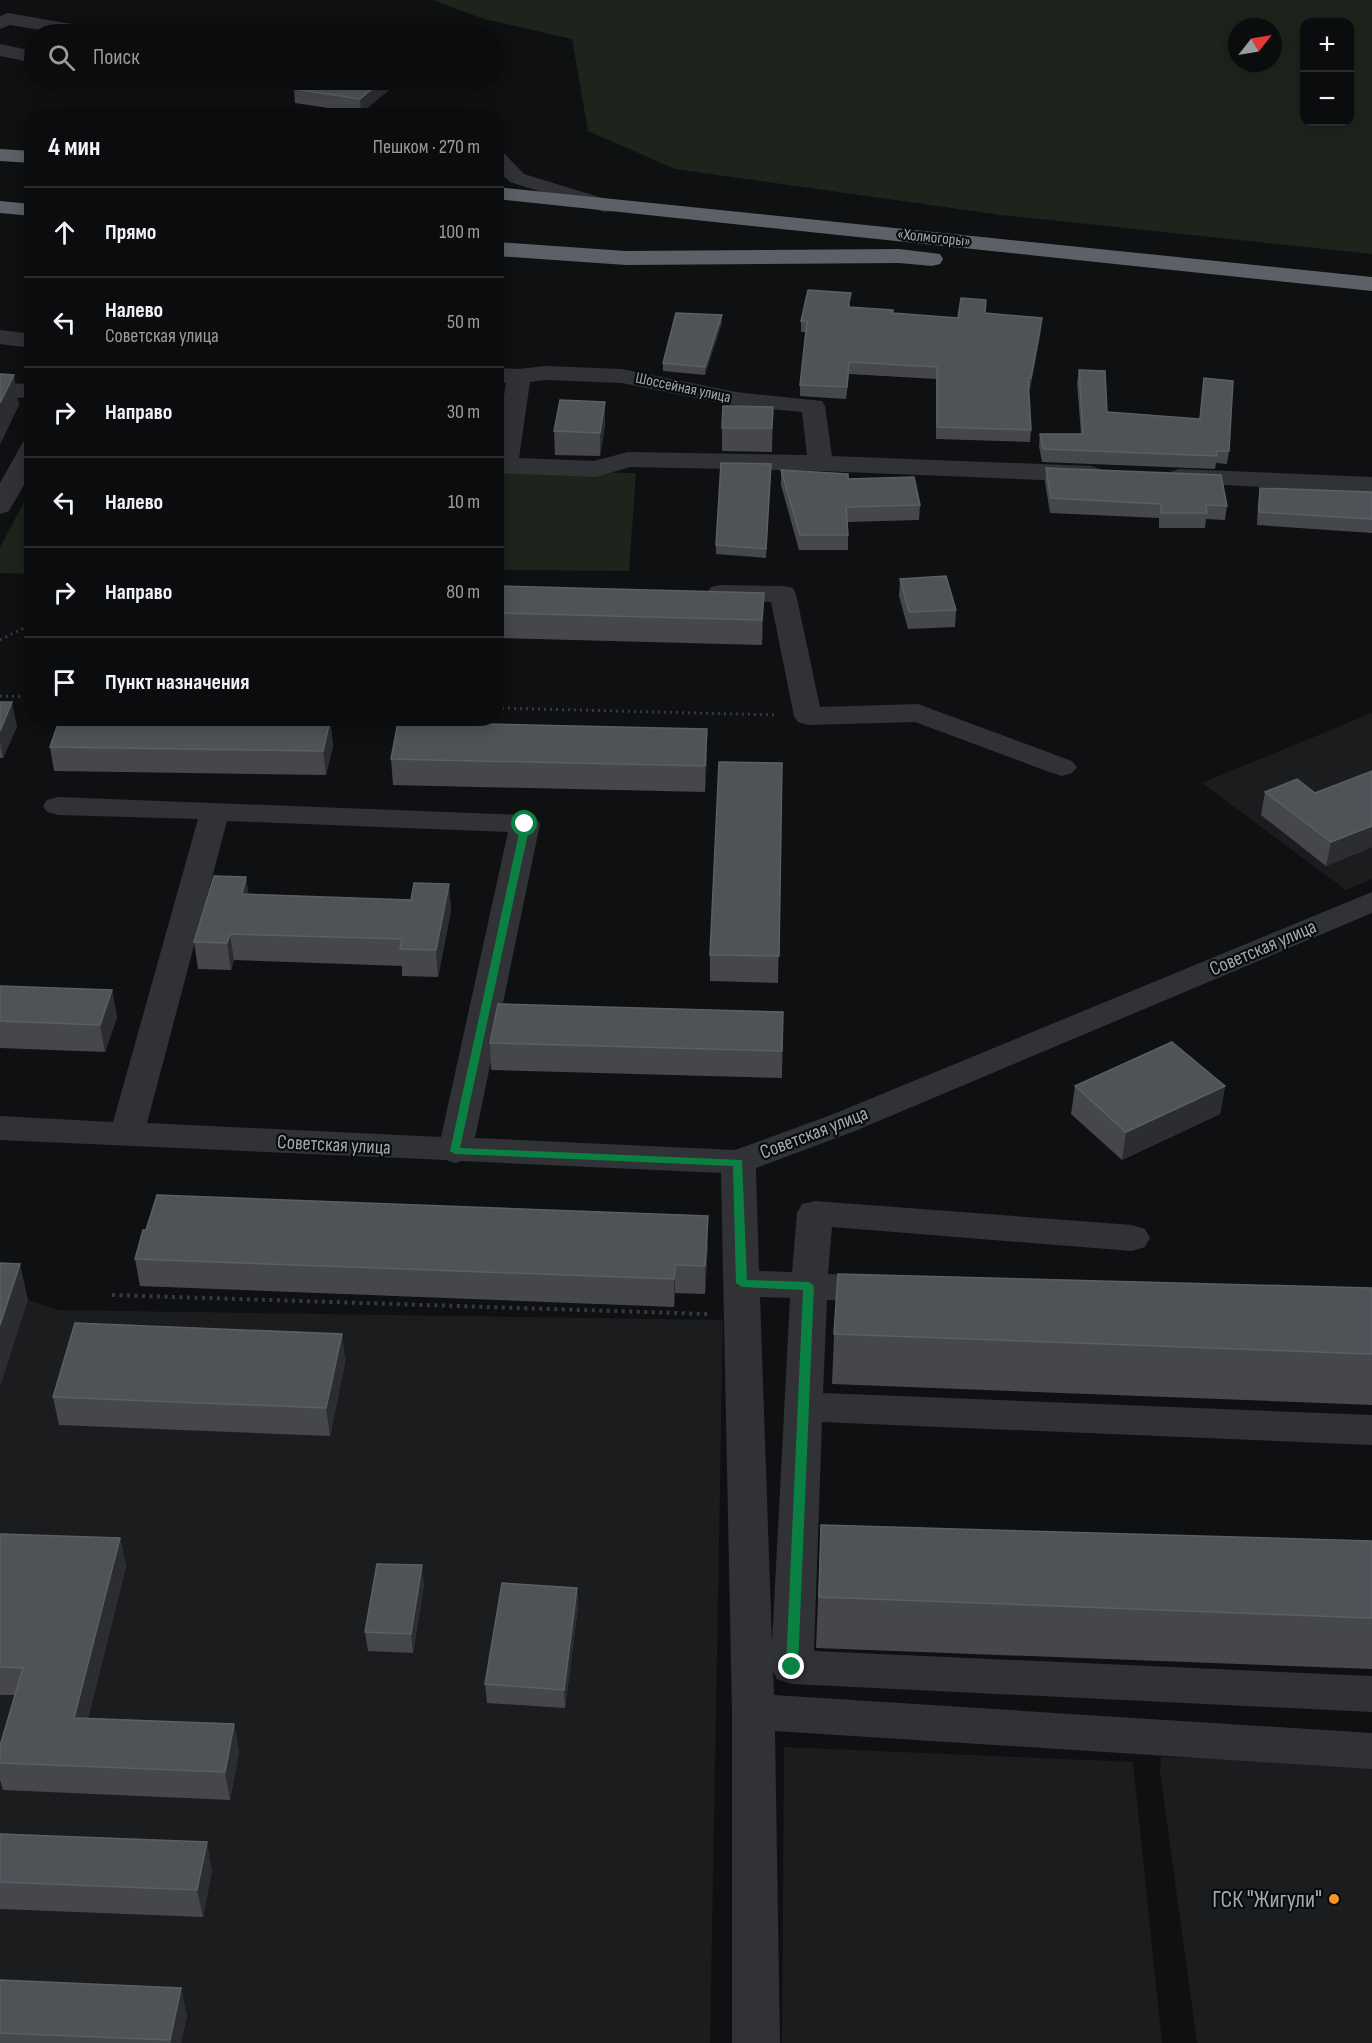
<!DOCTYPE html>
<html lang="ru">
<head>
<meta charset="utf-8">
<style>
  :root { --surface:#0b0c0d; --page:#141516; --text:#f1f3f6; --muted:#9a9b9d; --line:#2b2c2e }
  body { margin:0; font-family:"Sofia Sans Condensed",sans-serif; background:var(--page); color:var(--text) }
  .controls { position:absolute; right:18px; top:18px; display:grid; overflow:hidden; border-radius:12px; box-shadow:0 3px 15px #0003 }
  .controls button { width:54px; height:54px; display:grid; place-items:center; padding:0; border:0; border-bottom:2px solid var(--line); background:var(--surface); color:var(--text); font:30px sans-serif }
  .compass { position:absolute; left:1228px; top:18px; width:54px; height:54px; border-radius:50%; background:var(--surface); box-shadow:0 3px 15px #0003; rotate:59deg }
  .stop { position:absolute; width:18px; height:18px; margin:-14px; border:4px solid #0b8043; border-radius:50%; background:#fff }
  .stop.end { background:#0b8043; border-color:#fff; box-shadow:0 2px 6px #0008 }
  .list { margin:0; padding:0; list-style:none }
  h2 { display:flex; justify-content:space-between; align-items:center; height:78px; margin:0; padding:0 24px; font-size:26px }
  h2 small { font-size:20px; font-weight:400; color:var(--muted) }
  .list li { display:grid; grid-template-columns:39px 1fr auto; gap:18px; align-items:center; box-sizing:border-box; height:90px; padding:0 24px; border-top:2px solid var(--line) }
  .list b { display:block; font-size:22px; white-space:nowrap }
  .list p { margin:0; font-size:20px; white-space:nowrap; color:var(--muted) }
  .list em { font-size:20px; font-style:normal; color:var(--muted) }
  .icon { flex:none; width:33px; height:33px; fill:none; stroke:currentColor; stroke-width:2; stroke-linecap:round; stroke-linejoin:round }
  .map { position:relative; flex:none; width:1372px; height:2043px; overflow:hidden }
  .search { position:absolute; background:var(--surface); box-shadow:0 3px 15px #0003; left:24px; top:24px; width:480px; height:66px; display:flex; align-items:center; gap:15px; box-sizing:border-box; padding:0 21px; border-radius:33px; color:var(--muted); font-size:22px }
  .panel { position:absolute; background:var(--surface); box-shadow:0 3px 15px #0003; left:24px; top:108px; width:480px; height:618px; border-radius:24px }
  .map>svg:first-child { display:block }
  .built { fill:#1b1c1e }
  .green { fill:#1c241c; fill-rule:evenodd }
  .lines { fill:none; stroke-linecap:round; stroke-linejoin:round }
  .path-far1 { stroke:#36393d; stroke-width:3; stroke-dasharray:2 4; stroke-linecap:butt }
  .path { stroke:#36393d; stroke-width:4; stroke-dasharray:3 4.5; stroke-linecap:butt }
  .minor { fill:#303236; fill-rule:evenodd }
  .highway { fill:#5c6067; fill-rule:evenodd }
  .wall { fill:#45474c }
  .shaded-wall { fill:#2b2d30 }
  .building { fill:#4f5257; stroke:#5b5f65; stroke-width:1.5 }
  .route { fill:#0b8043 }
  .poi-dot { fill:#f79621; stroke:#0a0b0c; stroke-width:2 }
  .labels { text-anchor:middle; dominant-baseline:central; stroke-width:4.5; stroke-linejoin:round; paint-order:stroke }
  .far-street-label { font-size:16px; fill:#a0a8b2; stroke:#0a0b0c }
  .street-label { font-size:20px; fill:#a0a8b2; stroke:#0a0b0c }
  .near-poi-label { font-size:24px; fill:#a0a8b2; stroke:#0a0b0c; text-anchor:end }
</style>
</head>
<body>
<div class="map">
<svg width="1372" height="2043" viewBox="0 0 1372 2043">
  <rect width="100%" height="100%" fill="#0f1011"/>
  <path class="built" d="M1372,713V879L1346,890L1202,783Z
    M0,1299L28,1300L58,1310L723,1320L710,2043H0Z
    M784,1747L1133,1762L1162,2043H782Z
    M1161,1757L1372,1763V2043H1197L1160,1772Z"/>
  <path class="green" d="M432,0H1372V254L1001,215L675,169L588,131L572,39L484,19ZM1304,22H1350V122H1304ZM1237,27H1273V63H1237Z
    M500,471L636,473L629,571L497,570L496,497Z
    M31,489V574L0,573V547Z"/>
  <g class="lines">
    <path class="path-far1" d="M0,640L32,624
      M0,696L32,697
      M496,708L777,715"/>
    <path class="path" d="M112,1295L708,1314"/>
    <path class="minor" d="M8,13L95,28L102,30L104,34H65L10,25L0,29V16Z
      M0,44L34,51V63L0,56Z
      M496,150L503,152L524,174L612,201L615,206L612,211L604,212L510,182L496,169Z
      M0,330L32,334V348L0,344Z
      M545,366L622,369L736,392L822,401L825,406L832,456L1091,466L1100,469L1104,474L1100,479L1091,482L821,471L630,467L596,477L496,473V445L506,383L496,382V368L519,369ZM545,380L622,383L736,406L802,412L807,455L628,452L594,461L519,458L530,382Z
      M0,383L32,384V398L0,397Z
      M32,440V471L9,511L0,514V483L23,442Z
      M1179,469L1372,477V493L1170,482L1166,477L1170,472Z
      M720,585L783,586L793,588L796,594L820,707L918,704L1072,761L1077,767L1072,773L1062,776L1052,773L915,722L808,725L798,722L794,716L771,602L720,601L711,599L707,593L711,587Z
      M58,797L525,815L536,818L540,824L475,1138L735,1150L831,1115L1372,892V913L855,1131L756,1168L759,1271L792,1272L797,1213L802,1204L815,1201L1132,1225L1145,1229L1150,1238L1145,1247L1132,1251L832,1227L828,1274L882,1276L895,1280L900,1289L895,1298L882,1302L827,1300L823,1393L1372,1415V1445L822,1422L814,1651L1372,1676V1712L792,1684L777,1679L773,1671L774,1695L1372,1733V1769L775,1731L780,2043H732V1712L721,1173L461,1161L455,1163L446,1160L0,1140V1116L113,1122L198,819L58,815L47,812L43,806L47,800ZM227,821L508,832L441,1137L147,1123ZM760,1297L790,1298L772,1644Z"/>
    <path class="highway" d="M0,149L32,151V163L0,161Z
      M496,187L1372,277V291L496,199Z
      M0,201L32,204V216L0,213Z
      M496,242L626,251L899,249L940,254L943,259L940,264L932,266L899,263L626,265L496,256Z"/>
  </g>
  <path class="wall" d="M306,80H388L389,90L361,113L295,103L294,89Z
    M850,304V307L893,310V313L958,318L985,314L1041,330L1030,389H1028L1031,430L1030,442L936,439V379L849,374L846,399L800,396V385L806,332H801V321Z
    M722,323L705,375L663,371V363Z
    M1079,370L1107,412L1200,419L1204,378L1229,451L1227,464L1216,463L1215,469L1042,462L1039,446L1040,434H1081L1077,382Z
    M605,402V425L600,456L555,455L554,431Z
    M773,407L772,452L722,451V428Z
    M771,464L766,558L716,554V545Z
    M1046,468L1227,506L1225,520L1206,519L1205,528H1159V518L1050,513L1045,482Z
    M781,470L848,479L920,505L919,520L847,522L848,535V550H799L781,485Z
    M1260,488L1372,492V533L1257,525L1258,502Z
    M900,579L956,610L955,627L908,629L899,596Z
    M496,586L763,618L762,645L496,638Z
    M0,702L17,726L3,758H0Z
    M330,721L333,746L326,775L54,771L50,747Z
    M707,755L705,792L393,785L391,759Z
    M782,763L778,983L710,981V955Z
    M1372,771V847L1326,866L1261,815L1265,792L1315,793Z
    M246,877L248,894L411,900L449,884L451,911L438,977L402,976V966L234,960L231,970L198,969L194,942Z
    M0,986L112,990L117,1017L105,1052L0,1048Z
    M783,1012L782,1078L491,1070L490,1043Z
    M1075,1086H1225L1220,1114L1122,1160L1071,1114Z
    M708,1244L705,1294L675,1293L674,1307L140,1286L135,1259Z
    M1372,1288V1405L832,1384L834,1334Z
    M342,1334L345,1362L330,1436L59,1425L53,1397Z
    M821,1525L1372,1541V1669L816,1648Z
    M0,1537L120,1538L126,1566L88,1718L234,1724L239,1752L230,1800L3,1790L0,1780V1746L15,1695H0Z
    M424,1584L413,1653L368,1651L365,1632Z
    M577,1588L578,1606L565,1708L487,1703L485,1684Z
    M0,1834L212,1870L203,1917L0,1909Z
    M0,1980L187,2015L181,2043H0Z"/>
  <path class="shaded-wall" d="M383,80H388L389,90L361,113L360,99Z
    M722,315V323L705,375V367Z
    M1042,318L1041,330L1030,389L1031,378Z
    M14,375L19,405L0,445V403Z
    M605,402V425L600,456V433Z
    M764,593L763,618L762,645V620Z
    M12,702L17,726L3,758L0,742V731Z
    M330,721L333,746L326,775L323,751Z
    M707,729V755L705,792V766Z
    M1372,826V847L1326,866L1331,842Z
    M246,877L250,904L242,894Z
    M449,884L451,911L438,977L436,950Z
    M230,934L234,960L231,970L227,943Z
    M112,990L117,1017L105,1052L100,1025Z
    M1225,1086L1220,1114L1122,1160L1126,1132Z
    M708,1216V1244L705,1294V1266Z
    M20,1264L28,1300L0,1387V1325Z
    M675,1265V1293L674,1307V1279Z
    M342,1334L345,1362L330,1436L326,1408Z
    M120,1538L126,1566L81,1745L74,1718Z
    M422,1565L424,1584L413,1653L411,1634Z
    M577,1588L578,1606L565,1708L564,1690Z
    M234,1724L239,1752L230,1800L225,1772Z
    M207,1842L212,1870L203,1917L197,1890Z
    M181,1988L187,2015L181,2043H171L170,2040Z"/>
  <path class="building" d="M306,80H383L360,99L294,89Z
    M808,290L851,293L848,307L893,310V313L958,318L961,298L986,300L985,313L1042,318L1031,378H1028L1031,430L937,427V367L849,362L847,387L800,385L807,321H801Z
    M676,313L722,315L705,367L663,363Z
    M1079,370L1105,371L1107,412L1200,419L1204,378L1233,381L1229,451H1216L1217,456L1043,449L1040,434H1083Z
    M0,374L14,375L0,403Z
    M560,400L605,402L600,433L554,431Z
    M723,406L773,407L772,428H722Z
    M721,463L771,464L766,549L716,545Z
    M1046,468L1221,475L1227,506L1206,505L1207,513H1161V504L1051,498Z
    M781,470L848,474V479L914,477L920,505L846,507L848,535H800Z
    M1260,488L1372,492V519L1259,512Z
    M946,576L956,610L909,612L900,579Z
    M496,586L764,593L762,620L496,613Z
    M0,702H12L0,731Z
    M60,718H147L330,721L323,751L50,747Z
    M398,722L707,729L705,766L391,759Z
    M719,762L782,763L779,956L710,955Z
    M1372,771V826L1331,842L1265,792L1297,779L1315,793Z
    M214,876L246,877L242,894L411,900L414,883L449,884L436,950L400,949L402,939L230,934L227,943L194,942Z
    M0,986L112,990L100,1025L0,1021Z
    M498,1004L783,1012L782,1051L490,1043Z
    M1172,1042L1225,1086L1126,1132L1075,1086Z
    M157,1195L708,1216L705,1266L675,1265L674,1279L135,1259L143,1230H146Z
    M0,1263L20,1264L0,1325Z
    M838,1274L1372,1288V1354L834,1334Z
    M75,1323L342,1334L326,1408L53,1397Z
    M821,1525L1372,1541V1618L819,1597Z
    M1,1534L120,1538L74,1718L234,1724L225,1772L0,1763V1746L23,1668L0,1667V1537Z
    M377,1564L422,1565L411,1634L365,1632Z
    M502,1583L577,1588L564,1690L485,1684Z
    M0,1834L207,1842L197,1890L0,1882Z
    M0,1980L181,1988L170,2040L0,2033Z"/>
  <path class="route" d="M525,822L530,824L460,1148L742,1160L747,1280L809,1282L814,1286L798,1667L792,1673L786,1667L803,1290L742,1287L736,1283L733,1166L455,1154L450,1151L521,824Z"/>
  <circle class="poi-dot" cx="1334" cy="1899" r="6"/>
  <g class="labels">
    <g class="far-street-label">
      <text transform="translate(934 238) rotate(6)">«Холмогоры»</text>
      <text transform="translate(683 388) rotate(12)">Шоссейная улица</text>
    </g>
    <g class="street-label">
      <text transform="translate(1263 948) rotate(-23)">Советская улица</text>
      <text transform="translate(814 1133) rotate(-21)">Советская улица</text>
      <text transform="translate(334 1145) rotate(3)">Советская улица</text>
    </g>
    <g class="near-poi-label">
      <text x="1322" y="1899">ГСК "Жигули"</text>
    </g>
  </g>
</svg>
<div class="controls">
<button>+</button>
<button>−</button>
</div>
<svg class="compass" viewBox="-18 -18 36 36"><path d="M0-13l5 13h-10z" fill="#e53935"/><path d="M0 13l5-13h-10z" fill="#9a9b9d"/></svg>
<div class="stop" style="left:525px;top:824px"></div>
<div class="stop end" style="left:792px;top:1667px"></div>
<div class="search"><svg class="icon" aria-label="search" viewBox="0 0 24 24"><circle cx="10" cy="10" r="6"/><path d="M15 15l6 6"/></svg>Поиск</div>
<section class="panel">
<h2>4 мин<small>Пешком · 270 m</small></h2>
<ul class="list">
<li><svg class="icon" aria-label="ahead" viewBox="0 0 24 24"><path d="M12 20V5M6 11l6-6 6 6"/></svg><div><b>Прямо</b></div><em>100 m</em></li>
<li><svg class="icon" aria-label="left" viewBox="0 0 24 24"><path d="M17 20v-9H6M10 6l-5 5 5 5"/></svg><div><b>Налево</b><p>Советская улица</p></div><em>50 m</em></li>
<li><svg class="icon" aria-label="right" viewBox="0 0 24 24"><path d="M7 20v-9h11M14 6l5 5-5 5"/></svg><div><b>Направо</b></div><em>30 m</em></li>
<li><svg class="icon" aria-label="left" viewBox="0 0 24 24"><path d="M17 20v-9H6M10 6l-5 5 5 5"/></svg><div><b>Налево</b></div><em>10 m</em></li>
<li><svg class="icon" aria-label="right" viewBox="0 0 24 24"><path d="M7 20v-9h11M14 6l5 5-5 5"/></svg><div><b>Направо</b></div><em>80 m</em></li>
<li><svg class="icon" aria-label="arrive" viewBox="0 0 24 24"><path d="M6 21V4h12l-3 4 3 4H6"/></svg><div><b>Пункт назначения</b></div></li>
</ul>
</section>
</div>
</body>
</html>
